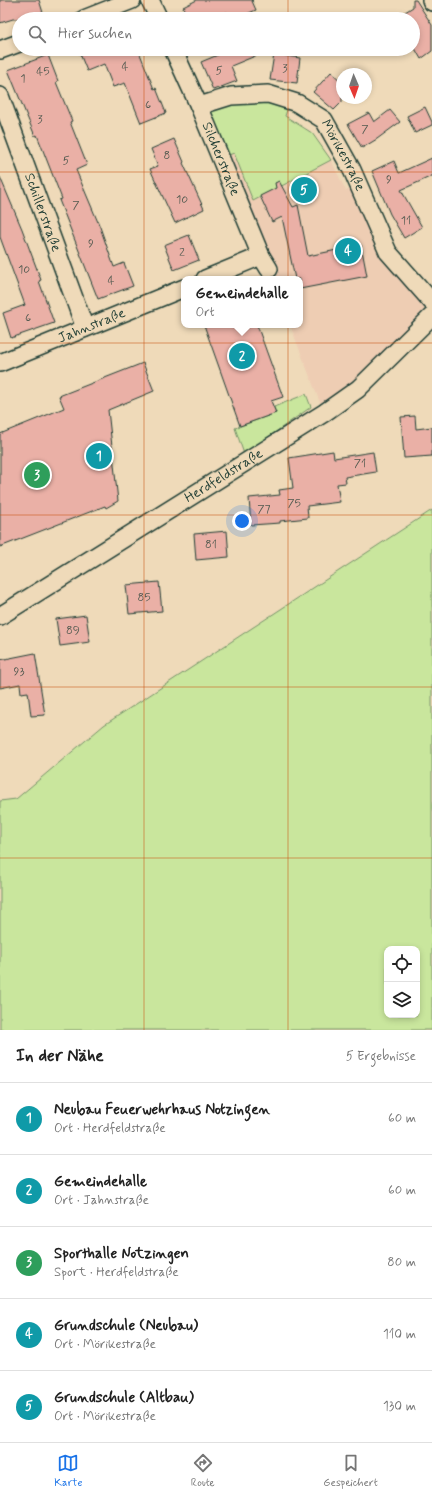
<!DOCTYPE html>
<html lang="de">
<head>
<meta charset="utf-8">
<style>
  :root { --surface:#fff; --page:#f6f6f6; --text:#222; --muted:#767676; --line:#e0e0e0; --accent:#1a73e8 }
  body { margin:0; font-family:Mynerve,sans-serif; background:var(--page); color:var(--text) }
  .controls { position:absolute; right:12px; bottom:12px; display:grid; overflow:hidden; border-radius:8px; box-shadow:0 2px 6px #0003 }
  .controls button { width:36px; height:36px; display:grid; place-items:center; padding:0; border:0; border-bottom:1px solid var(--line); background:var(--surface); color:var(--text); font:20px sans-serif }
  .compass { position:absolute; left:336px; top:68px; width:36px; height:36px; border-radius:50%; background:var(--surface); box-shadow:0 2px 6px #0003; rotate:178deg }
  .you { position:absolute; left:242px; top:521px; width:14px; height:14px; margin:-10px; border:3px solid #fff; border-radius:50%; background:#1a73e8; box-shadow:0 0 0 6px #1a73e833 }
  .badge { display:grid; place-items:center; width:26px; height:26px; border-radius:50%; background:var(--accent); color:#fff; font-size:13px; font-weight:700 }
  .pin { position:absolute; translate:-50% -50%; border:2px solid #fff; box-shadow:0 1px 4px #0006 }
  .popup { position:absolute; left:181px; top:276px; width:122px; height:52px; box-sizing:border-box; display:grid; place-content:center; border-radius:8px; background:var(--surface); filter:drop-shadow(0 1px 3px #0005); font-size:13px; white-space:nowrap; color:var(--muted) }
  .popup b { font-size:15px; color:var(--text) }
  .popup::after { content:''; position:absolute; left:50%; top:100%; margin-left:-8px; border:8px solid transparent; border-top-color:var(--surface) }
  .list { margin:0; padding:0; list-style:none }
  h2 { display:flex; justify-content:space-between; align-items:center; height:52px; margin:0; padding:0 16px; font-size:17px }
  h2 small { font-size:13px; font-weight:400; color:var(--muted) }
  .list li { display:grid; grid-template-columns:26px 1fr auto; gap:12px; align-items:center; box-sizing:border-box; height:72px; padding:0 16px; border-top:1px solid var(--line) }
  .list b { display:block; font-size:15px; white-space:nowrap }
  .list p { margin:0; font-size:13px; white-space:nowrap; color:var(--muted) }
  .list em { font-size:13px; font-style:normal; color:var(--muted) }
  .icon { flex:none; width:22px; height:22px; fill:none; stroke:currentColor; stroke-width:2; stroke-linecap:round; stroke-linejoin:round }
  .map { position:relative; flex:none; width:432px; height:1030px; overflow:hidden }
  .search { position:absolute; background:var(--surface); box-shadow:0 2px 6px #0003; left:12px; right:12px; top:12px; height:44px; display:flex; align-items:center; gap:10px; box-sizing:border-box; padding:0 14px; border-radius:22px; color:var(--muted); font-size:15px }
  .sheet { height:412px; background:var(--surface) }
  nav { display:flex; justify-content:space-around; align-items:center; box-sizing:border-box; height:56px; border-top:1px solid var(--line); background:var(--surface); font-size:11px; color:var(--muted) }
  nav a { display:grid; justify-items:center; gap:2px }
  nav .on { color:var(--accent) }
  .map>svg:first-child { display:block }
  .built { fill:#eecdb3 }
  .green { fill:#c9e69d; stroke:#749268; fill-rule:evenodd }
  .building { fill:#eab0a6; stroke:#1f3d34 }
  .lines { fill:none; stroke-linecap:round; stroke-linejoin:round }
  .minor-casing { stroke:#1f3d34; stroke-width:20 }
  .minor { stroke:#efdab9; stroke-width:17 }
  .grid { fill:none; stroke:#ca5512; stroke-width:1; stroke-opacity:0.55 }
  .labels { text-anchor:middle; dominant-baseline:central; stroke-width:3; stroke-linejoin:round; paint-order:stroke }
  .number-label { font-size:12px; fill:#525a50 }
  .street-label { font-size:14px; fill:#1f3d34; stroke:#efdab9 }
</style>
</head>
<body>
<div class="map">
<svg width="432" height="1030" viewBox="0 0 432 1030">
  <rect width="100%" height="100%" fill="#efdab9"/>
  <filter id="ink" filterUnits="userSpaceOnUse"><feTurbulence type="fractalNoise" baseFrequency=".025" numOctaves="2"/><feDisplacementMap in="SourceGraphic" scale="8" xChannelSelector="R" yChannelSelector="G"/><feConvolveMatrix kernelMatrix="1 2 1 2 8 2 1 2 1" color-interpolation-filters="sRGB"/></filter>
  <g filter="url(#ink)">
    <path class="built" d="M290,101L285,116L312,133L331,160L346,191L358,184L388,252L432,302V316L324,413L290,325H300V279H271L199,106Z"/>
    <path class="green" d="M290,101L285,116L312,133L331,160L253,201L234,153L221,158L199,106Z
      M306,394L311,407L244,454L235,428L276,413L274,407Z
      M432,510V1030H0V801L16,799L104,725ZM387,949H417V1015H387Z"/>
    <path class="building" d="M0,0H39L45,19H13L0,23Z
      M197,0H253L252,1L256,10L235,19H230L227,12L211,19H188L183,7Z
      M413,0H416L432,25V51L421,59L413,45V19H394L413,7Z
      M78,49H138L154,89L156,88L166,113L141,123L125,83L113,87L104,64L87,71Z
      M232,49H272L231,66L237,81L213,90L201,62Z
      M274,54L300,58L297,83L270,80Z
      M48,55L58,81L56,82L72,121L70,122L87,165L76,170L100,227L114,267L124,263L133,286L98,299L59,200L62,199L37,135L35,136L8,70Z
      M331,72L342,82V102L334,110L313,92Z
      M425,107L432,122V125L415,133L407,116Z
      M390,110L400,122L377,139L362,148L348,124L369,113L374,122Z
      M174,139L184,162L183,163L204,209L175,223L150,169L158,166L151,149Z
      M432,158V176L401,190L422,227L404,238L390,214L372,171L394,161L399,173Z
      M0,177L22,229L41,280L39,281L54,323L11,338L3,313L25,305L0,237Z
      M279,181L293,207L298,205L308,256L361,245L367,276L300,289V279H295L282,217L272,222L260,196L276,188L275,183Z
      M189,235L199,260L174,270L164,245Z
      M204,325H257L283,397L271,401L276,413L240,426Z
      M143,363L154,391L108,410L118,501L106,508L105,506L0,547V434L64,408L59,396Z
      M415,416L416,429L432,427V456L404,458L401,417Z
      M333,451L334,458L373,452L376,472L345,477L346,483L337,484L340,502L307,506L308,518L280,521V523L251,525L249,498L280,495L279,490L293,488L289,458Z
      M227,531L229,557L196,560L194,534Z
      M159,582L162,611L129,614L126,585Z
      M86,615L90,642L60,646L56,619Z
      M35,653L45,715L31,716L28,692L21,693L20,684L0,688V660Z"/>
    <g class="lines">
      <g class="minor-casing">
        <g id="minor">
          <path d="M150,0L159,19"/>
          <path d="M431,0L432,2"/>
          <path d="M84,19L132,0"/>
          <path id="s1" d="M173,49L199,106L261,256L269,269"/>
          <path d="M0,50L19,43"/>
          <path id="s2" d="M0,96L85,328"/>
          <path id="s3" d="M199,106L231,96L268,94L297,103L324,120L352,170L388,252L432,302"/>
          <path d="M205,279L261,256"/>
          <path id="s4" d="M0,363L184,288"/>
          <path id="s5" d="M0,616L324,413L358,389L432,316"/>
        </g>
      </g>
      <use href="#minor" class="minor"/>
    </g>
  </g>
  <path class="grid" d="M144,0V19M288,0V19M144,49V1030M288,49V1030M0,172H432M0,343H432M0,515H432M0,687H432M0,858H432"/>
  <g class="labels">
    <g class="number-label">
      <text x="125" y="67">4</text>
      <text x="285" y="69">3</text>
      <text x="219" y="71">5</text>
      <text x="43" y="72">45</text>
      <text x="23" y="79">1</text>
      <text x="148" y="105">6</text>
      <text x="40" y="120">3</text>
      <text x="365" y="130">7</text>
      <text x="167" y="156">8</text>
      <text x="66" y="161">5</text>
      <text x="389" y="180">9</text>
      <text x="182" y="200">10</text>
      <text x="76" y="206">7</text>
      <text x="406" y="221">11</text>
      <text x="91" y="244">9</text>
      <text x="182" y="253">2</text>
      <text x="24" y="270">10</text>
      <text x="111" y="281">4</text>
      <text x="28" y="318">6</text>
      <text x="360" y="464">71</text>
      <text x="294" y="504">75</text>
      <text x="264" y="510">77</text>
      <text x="211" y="545">81</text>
      <text x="144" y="598">85</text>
      <text x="73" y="631">89</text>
      <text x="19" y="672">93</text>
    </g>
    <g class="street-label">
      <text stroke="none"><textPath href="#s3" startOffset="173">Mörikestraße</textPath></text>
      <text stroke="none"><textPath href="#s1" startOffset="120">Silcherstraße</textPath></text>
      <text stroke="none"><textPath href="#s2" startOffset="124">Schillerstraße</textPath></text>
      <text stroke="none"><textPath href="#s4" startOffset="99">Jahnstraße</textPath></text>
      <text stroke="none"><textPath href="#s5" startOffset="264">Herdfeldstraße</textPath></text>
    </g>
  </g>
</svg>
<div class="controls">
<button><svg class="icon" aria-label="locate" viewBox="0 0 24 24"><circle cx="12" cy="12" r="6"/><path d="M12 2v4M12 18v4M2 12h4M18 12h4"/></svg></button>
<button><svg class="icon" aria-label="layers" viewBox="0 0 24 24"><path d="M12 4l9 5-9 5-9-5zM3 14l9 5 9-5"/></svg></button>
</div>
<svg class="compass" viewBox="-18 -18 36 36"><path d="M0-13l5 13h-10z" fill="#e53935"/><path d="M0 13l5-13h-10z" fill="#767676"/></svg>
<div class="you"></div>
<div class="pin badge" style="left:99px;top:456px;background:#0f9aa8">1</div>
<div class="pin badge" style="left:242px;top:356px;background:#0f9aa8">2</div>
<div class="popup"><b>Gemeindehalle</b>Ort</div>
<div class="pin badge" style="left:37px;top:475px;background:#2e9e5b">3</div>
<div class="pin badge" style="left:348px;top:251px;background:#0f9aa8">4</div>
<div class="pin badge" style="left:304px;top:190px;background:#0f9aa8">5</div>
<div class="search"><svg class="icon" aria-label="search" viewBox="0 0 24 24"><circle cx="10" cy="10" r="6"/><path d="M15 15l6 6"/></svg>Hier suchen</div>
</div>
<section class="sheet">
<h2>In der Nähe<small>5 Ergebnisse</small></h2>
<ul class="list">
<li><span class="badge" style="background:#0f9aa8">1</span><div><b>Neubau Feuerwehrhaus Notzingen</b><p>Ort · Herdfeldstraße</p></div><em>60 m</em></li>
<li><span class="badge" style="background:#0f9aa8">2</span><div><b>Gemeindehalle</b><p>Ort · Jahnstraße</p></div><em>60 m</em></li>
<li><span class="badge" style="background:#2e9e5b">3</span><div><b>Sporthalle Notzingen</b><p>Sport · Herdfeldstraße</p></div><em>80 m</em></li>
<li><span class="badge" style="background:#0f9aa8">4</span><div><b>Grundschule (Neubau)</b><p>Ort · Mörikestraße</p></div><em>110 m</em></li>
<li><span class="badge" style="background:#0f9aa8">5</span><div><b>Grundschule (Altbau)</b><p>Ort · Mörikestraße</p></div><em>130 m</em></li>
</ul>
</section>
<nav>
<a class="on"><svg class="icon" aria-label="map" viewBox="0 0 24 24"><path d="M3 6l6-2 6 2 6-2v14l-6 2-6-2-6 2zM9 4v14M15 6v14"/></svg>Karte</a>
<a><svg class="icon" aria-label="directions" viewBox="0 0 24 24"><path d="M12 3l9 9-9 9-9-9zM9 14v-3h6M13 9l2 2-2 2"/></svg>Route</a>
<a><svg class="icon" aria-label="saved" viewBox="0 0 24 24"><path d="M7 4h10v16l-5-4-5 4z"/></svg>Gespeichert</a>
</nav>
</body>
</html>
